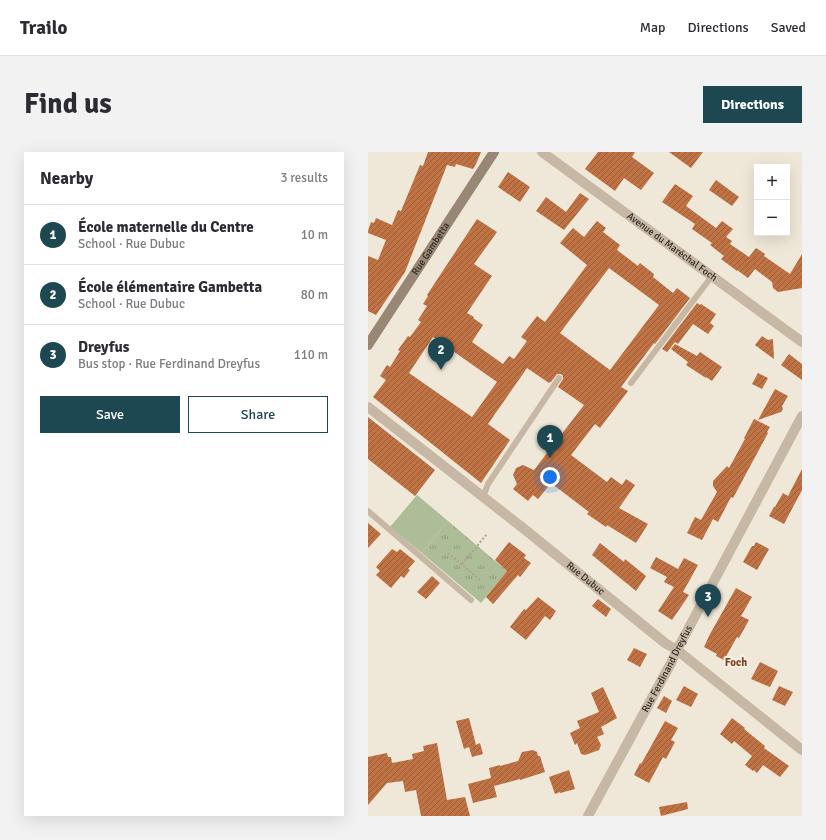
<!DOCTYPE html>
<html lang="en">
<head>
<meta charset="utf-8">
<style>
  :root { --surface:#fff; --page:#f2f2f3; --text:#2b2b33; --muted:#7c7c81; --line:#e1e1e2; --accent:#1d4751 }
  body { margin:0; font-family:Signika,sans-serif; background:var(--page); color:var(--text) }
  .controls { position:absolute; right:12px; top:12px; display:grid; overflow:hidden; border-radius:0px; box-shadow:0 4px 16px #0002 }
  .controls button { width:36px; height:36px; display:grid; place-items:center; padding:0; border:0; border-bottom:1px solid var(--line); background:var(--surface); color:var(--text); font:20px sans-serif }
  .you { position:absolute; left:182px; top:325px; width:14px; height:14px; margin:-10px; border:3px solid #fff; border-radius:50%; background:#1a73e8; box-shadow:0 0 0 6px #1a73e833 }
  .badge { display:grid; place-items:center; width:26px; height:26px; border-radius:50%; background:var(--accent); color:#fff; font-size:13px; font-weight:700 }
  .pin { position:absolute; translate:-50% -33px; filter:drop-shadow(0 1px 2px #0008) }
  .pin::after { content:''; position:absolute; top:21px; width:14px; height:12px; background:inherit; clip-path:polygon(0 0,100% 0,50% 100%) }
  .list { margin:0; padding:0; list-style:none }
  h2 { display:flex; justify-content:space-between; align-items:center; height:52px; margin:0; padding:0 16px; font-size:17px }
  h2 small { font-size:13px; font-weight:400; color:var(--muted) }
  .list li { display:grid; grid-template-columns:26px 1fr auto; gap:12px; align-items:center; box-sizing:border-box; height:60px; padding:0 16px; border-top:1px solid var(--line) }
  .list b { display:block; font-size:15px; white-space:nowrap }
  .list p { margin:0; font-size:13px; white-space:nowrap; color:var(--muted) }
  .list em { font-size:13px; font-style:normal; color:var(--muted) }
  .actions { display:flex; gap:8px; padding:12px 16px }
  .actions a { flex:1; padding:9px 0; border:1px solid var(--accent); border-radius:0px; text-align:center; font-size:14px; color:var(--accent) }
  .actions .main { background:var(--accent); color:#fff }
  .map { position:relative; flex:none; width:434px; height:664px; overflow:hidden; border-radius:0px }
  header { display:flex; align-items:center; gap:24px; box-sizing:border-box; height:56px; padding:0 20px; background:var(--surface); border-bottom:1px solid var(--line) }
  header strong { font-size:19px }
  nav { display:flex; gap:22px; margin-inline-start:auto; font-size:14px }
  .intro { display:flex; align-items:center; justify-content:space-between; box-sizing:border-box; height:96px; padding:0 24px }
  h1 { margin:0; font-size:28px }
  .button { padding:10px 18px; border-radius:0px; background:var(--accent); color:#fff; font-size:14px; font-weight:700 }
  main { display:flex; gap:24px; padding:0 24px }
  aside { flex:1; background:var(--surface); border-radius:0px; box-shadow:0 4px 16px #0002 }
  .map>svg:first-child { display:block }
  .park { fill:url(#park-tufts) }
  .pitch { fill:#acbd98 }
  .building { fill:url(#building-hatch); fill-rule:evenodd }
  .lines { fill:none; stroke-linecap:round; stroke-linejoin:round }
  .path { stroke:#b1a28e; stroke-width:2; stroke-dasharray:2 2; stroke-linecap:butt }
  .service { stroke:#c6b8a4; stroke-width:6 }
  .minor { stroke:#c6b8a4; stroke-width:10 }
  .tertiary { stroke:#c6b8a4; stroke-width:10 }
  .secondary { stroke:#998776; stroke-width:10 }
  .labels { text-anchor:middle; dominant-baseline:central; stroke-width:4; stroke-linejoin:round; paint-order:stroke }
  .street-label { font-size:10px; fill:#322b25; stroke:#f7f0e3 }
  .neighbourhood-label { font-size:11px; font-weight:bold; fill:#7c4423; stroke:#f7f0e3 }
</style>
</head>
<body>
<header>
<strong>Trailo</strong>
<nav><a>Map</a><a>Directions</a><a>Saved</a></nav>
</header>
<div class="intro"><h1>Find us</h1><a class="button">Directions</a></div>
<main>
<aside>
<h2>Nearby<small>3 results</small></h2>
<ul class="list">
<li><span class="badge">1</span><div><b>École maternelle du Centre</b><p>School · Rue Dubuc</p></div><em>10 m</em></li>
<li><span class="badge">2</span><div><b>École élémentaire Gambetta</b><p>School · Rue Dubuc</p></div><em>80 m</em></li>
<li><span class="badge">3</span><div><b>Dreyfus</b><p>Bus stop · Rue Ferdinand Dreyfus</p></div><em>110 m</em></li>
</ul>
<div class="actions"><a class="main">Save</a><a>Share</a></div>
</aside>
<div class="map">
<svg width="434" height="664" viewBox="0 0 434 664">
  <defs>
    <pattern id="park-tufts" width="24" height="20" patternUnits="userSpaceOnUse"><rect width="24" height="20" fill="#acbd98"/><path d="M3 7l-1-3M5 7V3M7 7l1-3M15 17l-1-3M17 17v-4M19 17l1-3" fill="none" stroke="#8d9a7c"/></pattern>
    <pattern id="building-hatch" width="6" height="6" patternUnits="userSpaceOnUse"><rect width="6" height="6" fill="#bf7244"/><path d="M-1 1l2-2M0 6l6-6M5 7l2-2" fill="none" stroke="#9c5e39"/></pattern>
  </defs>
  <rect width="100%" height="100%" fill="#efe7d7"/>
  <path class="park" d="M80,369L139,419L113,451L54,401Z"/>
  <path class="pitch" d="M49,343L80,369L54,401L22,375Z"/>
  <path class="building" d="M60,0H113L108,12L105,17L88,12L87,15L79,13L37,120L8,163L0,159V104L10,108L18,88L0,81V79L3,70L6,71L8,66L24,73L30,58L33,59L52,13L55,14Z
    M230,0H267L264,5L286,21L273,38L256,26L247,39L217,17Z
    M301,0H335L323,16Z
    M140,20L162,35L152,50L130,35Z
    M348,28L371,45L364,54L341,38Z
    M307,32L325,44L318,54L348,76L354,69L365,77L358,85L364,89L362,92L381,105L388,96L397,102L396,104L422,122L434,102V136L410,140L405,136L404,130L387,117L380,126L369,118V119L353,107L356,104L342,93L344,91L324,77L327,72L294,50Z
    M212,41L221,47L196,78L168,59L178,45L198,60Z
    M109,67L129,80L106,112L124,124L99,161L106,165L105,166L115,173L104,190L135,212L141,204L146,207L159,189L153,185L169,164L177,170L219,113L192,91L205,76L216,85L229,69L238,76L235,80L252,93L249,98L270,114L272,111L286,122L285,125L305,141L309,136L322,146L287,192L286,191L253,235L260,239L232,276L227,272L203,303L239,330L243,325L254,333L258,327L267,333L251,356L280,372L268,391L239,373L238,375L219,362L221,360L183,331L170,347L165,343L160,349L145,337L149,332L145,323L146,321L148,316L155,313L166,318L216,253L190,235L195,227V224L193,222H189L183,230H182L181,231L159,216L120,272L142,288L113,331L5,245L18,228L12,224L19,213L22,215L32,199L30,198L40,184L42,185L53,170L50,168L59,154L55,152L60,144L59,143ZM241,116L291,153L242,218L192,181ZM65,185L129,230L104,265L41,221Z
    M329,151L332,153L333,152L348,162L342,171L346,174L340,182L325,172L310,192L307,190L299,200L294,197Z
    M394,184L400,188L405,187L406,207L387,193Z
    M307,192L329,204L332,200L354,215L344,229L338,225V226L318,213L320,210L303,197Z
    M421,202L434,212V228L413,213Z
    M390,221L400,226L394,237L384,232Z
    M407,237L420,244L414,254L415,257L413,260L390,268Z
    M0,265L67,318L47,344L0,307Z
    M386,267L402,275L399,280L400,281L365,346L363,345L350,370L345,367L334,388L319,381L327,365L333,368L349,340L345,334V329L359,314L361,316L377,287L376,286Z
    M434,317V338L416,372L401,364L406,355H407L415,341L420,344Z
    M0,371L13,382L0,396Z
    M141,390L158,403L156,406L163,411L152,425L150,423L125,452L118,445L139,419L127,408Z
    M388,390L401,397L389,418L375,410L384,394H386Z
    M232,391L256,410L257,407L278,424L268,439L224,403Z
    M24,397L29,400L32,397L47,409L40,417L42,418L36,426L33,424L23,436L8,423L12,419L8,415Z
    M288,405L310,417L316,406L330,413L315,440L321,443L304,468L290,459L306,435L296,430L299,425L282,416Z
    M64,424L72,431L58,447L49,440Z
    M368,436L384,445L373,464L381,468L371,486L369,485L356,508L348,504L349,502L336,495L342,482Z
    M170,445L188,459L182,468L177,464L158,488L142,475L156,457L158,458Z
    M230,447L243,457L238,465L224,454Z
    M266,496L279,502L272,515L259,508Z
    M392,510L410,519L402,535L383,527Z
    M316,534L330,542L323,555L308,548Z
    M411,534L425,540L417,554L404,548Z
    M235,535L249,566L233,575L236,582L229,585L233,593L231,598L217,603L213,602L209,591L207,593L202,581L212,576L209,569L231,560L223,541Z
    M296,544L304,549L298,561L289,556Z
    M101,566L108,593L112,591L115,602L104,605L101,595L96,597L88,569Z
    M364,566L377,576L376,577L397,594L396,596L421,614L412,625L395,613L389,621L386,618L385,619L377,613L384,604L366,589L364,592L352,582Z
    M297,569L310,576L303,588L307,590L298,607L295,605L281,631L266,623L272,611L273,612L281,598Z
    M69,591L79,648L97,645L102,664H53L48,638L37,640L35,629L19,631L0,653V605L19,601L20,605H23L24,611L45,607L44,602L56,599L55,594Z
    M165,598L169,600L170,604H172L177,620L152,628V627L126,634L129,645L105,651L100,632L123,626L121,616L132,613V614L150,609L154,600Z
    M201,618L207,637L192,641V640L187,642L181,625Z
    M319,650L320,657L293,664L291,655Z"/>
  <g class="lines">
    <path class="path" d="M80,401L113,429
      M94,412L119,382"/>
    <path class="service" d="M263,231L344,124
      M115,345L120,332L191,226
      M0,359L103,448"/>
    <g class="minor">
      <path id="s1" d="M174,0L434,190"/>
      <path id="s2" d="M0,255L155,376L297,491L309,498L434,598"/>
    </g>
    <path class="tertiary" id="s3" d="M220,664L303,511L309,498L434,264"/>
    <path class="secondary" id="s4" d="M0,193L126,0"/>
  </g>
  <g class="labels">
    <g class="street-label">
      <text stroke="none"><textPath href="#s1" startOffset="161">Avenue du Maréchal Foch</textPath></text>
      <text stroke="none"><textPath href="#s4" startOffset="115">Rue Gambetta</textPath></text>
      <text stroke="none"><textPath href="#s2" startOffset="277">Rue Dubuc</textPath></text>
      <text stroke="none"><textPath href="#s3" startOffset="167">Rue Ferdinand Dreyfus</textPath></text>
    </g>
    <g class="neighbourhood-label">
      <text x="368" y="510">Foch</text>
    </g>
  </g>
</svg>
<div class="controls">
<button>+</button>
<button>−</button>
</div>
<div class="you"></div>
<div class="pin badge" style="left:182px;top:306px">1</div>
<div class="pin badge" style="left:73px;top:218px">2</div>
<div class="pin badge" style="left:340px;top:465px">3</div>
</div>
</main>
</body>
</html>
